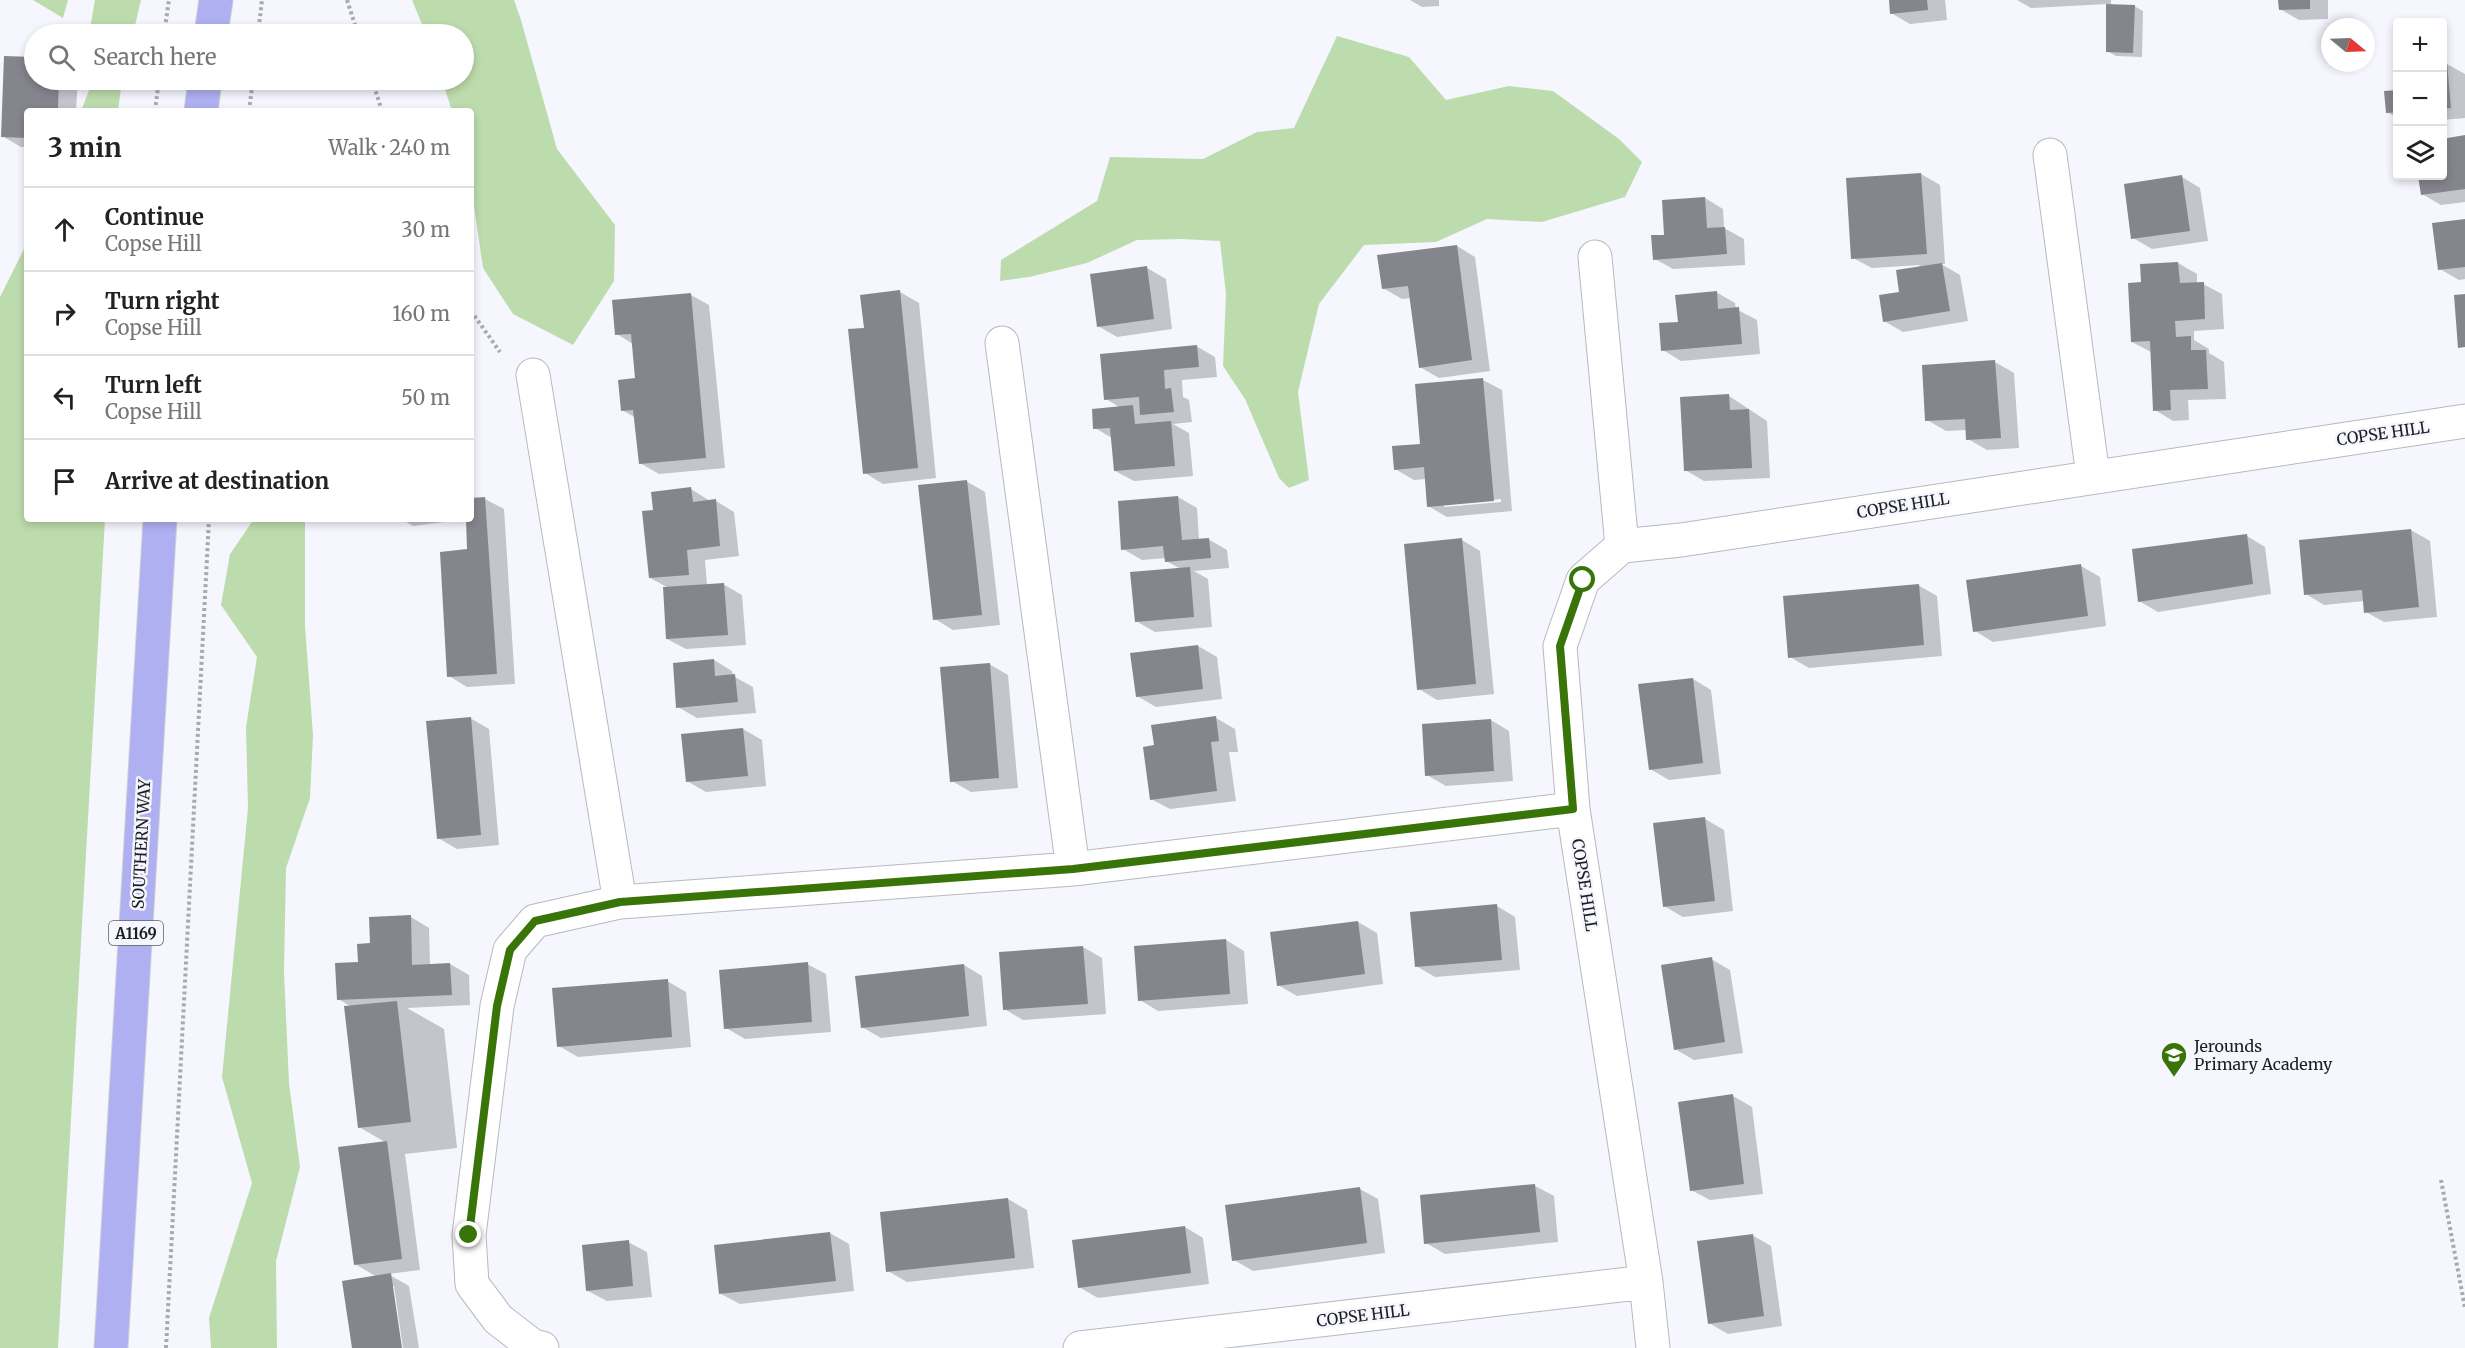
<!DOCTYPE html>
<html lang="en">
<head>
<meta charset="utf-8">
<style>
  :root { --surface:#fff; --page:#f6f6f6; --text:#222; --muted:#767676; --line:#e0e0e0 }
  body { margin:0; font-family:Merriweather,serif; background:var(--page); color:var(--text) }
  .controls { position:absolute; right:18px; top:18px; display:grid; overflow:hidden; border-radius:6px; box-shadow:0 3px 9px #0003 }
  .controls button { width:54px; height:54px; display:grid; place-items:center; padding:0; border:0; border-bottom:2px solid var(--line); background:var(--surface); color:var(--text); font:30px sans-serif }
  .compass { position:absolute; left:2321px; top:18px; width:54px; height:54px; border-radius:50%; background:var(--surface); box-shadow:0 3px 9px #0003; rotate:109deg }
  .stop { position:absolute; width:18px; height:18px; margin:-14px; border:4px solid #397409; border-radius:50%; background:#fff }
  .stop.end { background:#397409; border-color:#fff; box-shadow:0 2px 6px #0008 }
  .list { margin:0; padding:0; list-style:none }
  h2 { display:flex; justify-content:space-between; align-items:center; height:78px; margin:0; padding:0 24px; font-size:26px }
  h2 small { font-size:20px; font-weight:400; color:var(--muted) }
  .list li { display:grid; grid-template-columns:39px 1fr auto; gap:18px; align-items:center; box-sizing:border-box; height:84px; padding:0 24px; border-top:2px solid var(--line) }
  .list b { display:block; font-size:22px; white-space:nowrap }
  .list p { margin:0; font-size:20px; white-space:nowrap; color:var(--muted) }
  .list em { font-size:20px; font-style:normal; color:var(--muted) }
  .icon { flex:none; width:33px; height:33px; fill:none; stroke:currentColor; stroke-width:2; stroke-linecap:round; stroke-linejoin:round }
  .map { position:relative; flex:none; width:2465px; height:1348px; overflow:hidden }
  .search { position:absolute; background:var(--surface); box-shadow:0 3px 9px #0003; left:24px; top:24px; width:450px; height:66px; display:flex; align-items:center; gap:15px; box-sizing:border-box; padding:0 21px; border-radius:33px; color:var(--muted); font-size:22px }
  .panel { position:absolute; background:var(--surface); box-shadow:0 3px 9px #0003; left:24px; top:108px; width:450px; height:414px; border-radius:6px }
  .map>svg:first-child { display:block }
  .green { fill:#bddcae }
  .shadow { fill:#0003; fill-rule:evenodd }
  .building { fill:#85868d }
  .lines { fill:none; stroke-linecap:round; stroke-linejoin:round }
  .minor-casing { stroke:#b8b9c0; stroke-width:35 }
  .major-casing { stroke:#d2d2d3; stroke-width:35 }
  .path { stroke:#a9aab0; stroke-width:4; stroke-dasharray:3 3; stroke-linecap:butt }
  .minor { stroke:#fff; stroke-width:33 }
  .major { stroke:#afb0f1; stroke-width:33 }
  .route { stroke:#397409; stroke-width:8 }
  .labels { text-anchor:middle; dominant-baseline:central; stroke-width:5; stroke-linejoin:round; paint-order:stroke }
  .shield { fill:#f5f6fe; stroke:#5e5f63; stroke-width:1.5 }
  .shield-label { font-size:15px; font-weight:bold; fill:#1d1e21 }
  .street-label { font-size:16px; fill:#1d1e21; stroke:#f5f6fe }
  .poi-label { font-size:16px; fill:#1d1e21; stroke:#f5f6fe; text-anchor:start }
</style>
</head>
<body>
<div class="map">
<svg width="2465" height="1348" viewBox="0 0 2465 1348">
  <rect width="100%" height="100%" fill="#f5f6fe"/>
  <path class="green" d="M33,0H68L63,18Z
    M95,0H141L133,34H89Z
    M412,0H514L521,20L557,149L615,225L614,281L573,345L513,314L483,268L471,184V111H452L442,80H464V34H426Z
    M1337,36L1409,57L1446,100L1509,86L1553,91L1619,139L1642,162L1625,197L1542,222L1487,219L1436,242L1364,245L1319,304L1298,392L1309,480L1289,488L1279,478L1245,399L1223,366L1226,294L1220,241L1182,239L1137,240L1087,263L1029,277L1000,281L1001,260L1097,201L1110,157L1203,159L1257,132L1294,128Z
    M93,80H122L118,111H81Z
    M27,243V519H105L58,1348H0V297Z
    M254,519H305V626L313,735L310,798L286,868L284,972L289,1083L300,1167L276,1261L277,1348H211L209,1318L252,1183L222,1077L248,808L246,727L257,657L221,605L230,554Z"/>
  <path class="shadow" d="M1410,0H1439V6L1422,7Z
    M1890,0H1945L1947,20L1910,24L1891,13Z
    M2017,0H2111V5L2134,6L2143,11L2142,57L2116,56L2107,51L2108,4L2031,8Z
    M2280,0H2328V19L2299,20L2280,9Z
    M6,57L34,58V80H78L76,110L84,111H27V147H21L2,136Z
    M2442,64H2447L2465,74V118L2442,120Z
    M2398,91V118L2387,112Z
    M2465,137V202L2441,205L2422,194L2419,176H2442Z
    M1921,174L1940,185L1945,264H1941L1960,275L1968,321L1903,332L1884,321L1920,265L1872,268L1853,258Z
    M2182,177L2200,188L2208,241L2152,249L2133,238Z
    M1705,198L1723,209L1724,228L1744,239L1745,265L1673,269L1655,259L1666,236Z
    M2465,221V279L2459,280L2440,269Z
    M1457,246L1475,257L1490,371L1439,378L1420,367L1411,298L1402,299L1383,288Z
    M2178,263L2197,274V284H2203L2222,294L2224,329L2194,331V340L2209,349V353L2224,362L2226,399L2188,400L2189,420L2173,421L2155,410L2151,352L2132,342L2143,284Z
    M1147,268L1166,279L1172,329L1117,337L1098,326Z
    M900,292L919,303L936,478L883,484L865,473V329Z
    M1716,292L1735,303L1736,309L1757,320L1760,354L1681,361L1663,350L1679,323Z
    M691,295L709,305L725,468L659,474L640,463L636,418L622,410L636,380L633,344L617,334Z
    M1196,346L1215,357L1217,377L1182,380L1183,397L1189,400L1192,422L1173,424L1189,433L1193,476L1134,481L1115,471L1112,438L1095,428L1121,408L1106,399Z
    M1995,362L2014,373L2019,448L1987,450L1968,439L1967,430L1946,431L1927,420Z
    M1483,380L1502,390L1512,511L1447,517L1428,506L1426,479L1414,480L1395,469L1422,445ZM1501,499V502L1444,507V504Z
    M1729,396L1767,421L1770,478L1704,481L1685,470Z
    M966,481L985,492L1000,625L953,630L935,619Z
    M691,489L710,501H716L734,512L739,556L705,560L707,585L723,584L742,595L746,645L686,649L667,639L669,588L650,578L655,512Z
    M1178,497L1197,508L1199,540L1208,539L1227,550L1229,568L1194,571L1208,579L1212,627L1155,632L1136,621L1181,569L1166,561V558L1142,560L1123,549Z
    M471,499H485L504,509L515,684L467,687L449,676L469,551L467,519L413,526L401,519H471Z
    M2411,530L2430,541L2437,617L2384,622L2366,612L2364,601L2324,605L2306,594Z
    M2247,536L2265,547L2271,594L2158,612L2139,601Z
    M1462,540L1480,551L1494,694L1437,700L1419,689Z
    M2081,566L2100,577L2106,626L1993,642L1975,631Z
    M1918,585L1937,596L1942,656L1809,668L1790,657Z
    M1198,646L1217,657L1222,699L1156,707L1137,696Z
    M714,660L732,671L733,676L753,687L756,713L697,718L678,707Z
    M989,664L1008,675L1018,788L971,792L952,781Z
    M1693,679L1711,690L1721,774L1669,780L1650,769Z
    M470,718L489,729L499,845L457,849L438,838Z
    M1216,718L1235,729L1238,752H1229L1236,801L1170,809L1151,799L1156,747Z
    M1491,720L1509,731L1513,781L1446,786L1427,775Z
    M743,729L762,740L766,786L706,792L687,781Z
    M1705,819L1724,830L1733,911L1683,917L1664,906Z
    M1497,906L1515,917L1520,970L1435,977L1416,966Z
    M411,917L429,928L430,965L450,964L469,975L470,1005L407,1008L444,1029L457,1148L405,1154L420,1270L388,1274L409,1286L419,1348H403L394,1286H391L400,1348H354L377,1277L355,1264L385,1142L359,1127L352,1007L338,999L371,945Z
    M1358,922L1377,933L1383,984L1297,996L1278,985Z
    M1226,940L1244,951L1248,1004L1158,1011L1140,1000Z
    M1083,947L1102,958L1106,1014L1023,1020L1004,1009Z
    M1711,959L1730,970L1743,1053L1694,1060L1675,1049Z
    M807,964L826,974L831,1032L745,1039L726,1028Z
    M964,965L982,976L987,1026L881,1038L862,1027Z
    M667,981L686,992L691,1047L578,1057L559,1046Z
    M1733,1096L1752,1107L1763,1194L1710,1200L1691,1190Z
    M1535,1186L1554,1196L1558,1242L1445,1254L1426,1243Z
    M1360,1189L1378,1199L1385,1253L1253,1271L1234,1260Z
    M1008,1199L1027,1210L1034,1268L907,1282L888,1271Z
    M1185,1227L1203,1238L1209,1284L1098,1298L1079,1287Z
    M830,1233L849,1244L854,1291L740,1304L721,1294Z
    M1752,1235L1771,1246L1782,1326L1728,1334L1709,1323Z
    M628,1242L647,1252L652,1297L607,1301L588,1291Z"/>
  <path class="building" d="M1889,0H1927L1928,10L1890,14Z
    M2278,0H2310V9L2279,10Z
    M2106,4L2135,5L2133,53L2106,52Z
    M4,56L34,57V80H59L58,108L83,109V111H27V138L1,137Z
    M2447,62L2451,108L2442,109V63Z
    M2398,90V112L2386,113L2384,91Z
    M2465,135V189L2421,195L2418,176H2442V139Z
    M1921,173L1927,254L1851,259L1846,178Z
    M2182,175L2190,231L2131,239L2124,184Z
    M1705,197L1707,228L1725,227L1727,254L1653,260L1651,235H1664L1662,200Z
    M2465,219V267L2438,270L2432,223Z
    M1457,245L1472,360L1419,368L1408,286L1382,289L1377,255Z
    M2178,262L2180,283L2204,282L2205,319L2175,321L2176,337L2191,336V350H2206L2208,389L2170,390L2171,410L2153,411L2150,341L2131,342L2128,283L2141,282L2140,264Z
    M1942,263L1950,311L1883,322L1879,295L1899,292L1896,270Z
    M1147,266L1154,319L1097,327L1090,274Z
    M900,290L918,468L863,474L848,329L864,328L860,295Z
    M1717,291L1718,309L1739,307L1742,344L1661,351L1659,323L1678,322L1675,295Z
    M691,293L706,458L639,464L633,410L621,411L618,380L635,378L631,334L615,335L612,300Z
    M2465,294V347L2458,348L2454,295Z
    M1197,345L1199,367L1164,370L1165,389L1171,388L1174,412L1140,415L1139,397L1104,400L1100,354Z
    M1995,360L2001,438L1966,440L1965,419L1925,421L1922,365Z
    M1483,378L1494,501L1427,507L1424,467L1394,470L1392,446L1420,444L1415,384Z
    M1729,394L1730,410L1749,409L1752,468L1684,471L1680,397Z
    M1133,405L1135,424L1171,421L1175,466L1114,471L1110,428L1093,429L1092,409Z
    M967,480L982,615L933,620L918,485Z
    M691,487L693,502L716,499L720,546L687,550L689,575L649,578L642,511L653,510L651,492Z
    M1178,496L1182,540L1209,538L1211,558L1165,562L1163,546L1121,550L1118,501Z
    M485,497L497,674L447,677L440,552L467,549L466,519H471V498Z
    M2411,529L2419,607L2364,613L2362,590L2304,595L2299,540Z
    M2247,534L2253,584L2138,602L2132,549Z
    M1462,538L1476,684L1417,690L1404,544Z
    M2081,564L2088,616L1973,632L1966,580Z
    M1190,567L1194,617L1135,622L1130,572Z
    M724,583L728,635L666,639L663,587Z
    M1919,584L1924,645L1788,658L1783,596Z
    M1198,645L1203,689L1136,697L1130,653Z
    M714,659L715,676L735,674L738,702L676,708L673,663Z
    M990,663L999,778L950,782L940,667Z
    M1693,678L1703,763L1649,770L1638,684Z
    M1216,716L1219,741L1211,742L1217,791L1150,800L1143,747L1154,745L1151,725Z
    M471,717L481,835L437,839L426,721Z
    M1491,719L1494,771L1425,776L1422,724Z
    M743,728L748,776L686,782L681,734Z
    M1705,817L1715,901L1663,907L1653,823Z
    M1497,904L1502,960L1415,967L1410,912Z
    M411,915L412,965L450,963L452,995L337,1000L335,963L358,962L357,944L370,943L369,917Z
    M1358,921L1365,974L1277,986L1270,932Z
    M1226,939L1230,994L1138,1001L1134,946Z
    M1083,946L1088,1004L1003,1010L999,952Z
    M1712,957L1725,1042L1674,1050L1661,965Z
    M808,962L812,1022L724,1029L719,970Z
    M964,964L969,1016L861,1028L855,976Z
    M668,979L672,1037L557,1047L552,988Z
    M397,1001L411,1122L358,1128L344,1006Z
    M1733,1094L1744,1184L1690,1191L1678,1102Z
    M387,1141L402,1259L354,1265L338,1147Z
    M1535,1184L1540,1232L1424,1244L1420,1195Z
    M1360,1187L1367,1243L1232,1261L1225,1205Z
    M1008,1198L1015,1258L886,1272L880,1212Z
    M1185,1226L1191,1273L1078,1288L1072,1240Z
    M830,1232L836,1281L719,1294L714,1245Z
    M1753,1234L1764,1316L1708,1324L1697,1241Z
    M629,1240L633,1286L586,1291L582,1245Z
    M391,1273L402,1348H352L342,1281Z"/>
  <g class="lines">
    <g class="minor-casing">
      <path id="minor" d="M2050,155L2093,476
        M1595,257L1622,546
        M1002,343L1073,869
        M533,375L620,902
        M542,1348L533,1346L498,1319L472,1284L469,1235L497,1006L510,950L535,921L620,902L1073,869L1573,809
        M1080,1348L1646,1282
        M1653,1348L1646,1282L1573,809L1560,646L1583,580L1622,546L1681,540L2465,421"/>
    </g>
    <g class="major-casing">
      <path id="major" d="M211,34L216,0
        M201,111L205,80
        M111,1348L160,519"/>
    </g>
    <path class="path" d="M347,0L358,34
      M164,34L169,0
      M258,34L262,0
      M372,80L382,111
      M155,111L159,80
      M249,111L253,80
      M471,311L500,352
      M2441,1180L2465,1308
      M166,1348L209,519"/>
    <use href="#minor" class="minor"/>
    <use href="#major" class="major"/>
  </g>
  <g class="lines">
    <path class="route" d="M469,1235L497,1006L510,950L535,921L620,902L1073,869L1573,809L1560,646L1583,580"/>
  </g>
  <defs>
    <g id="school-pin" transform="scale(1.35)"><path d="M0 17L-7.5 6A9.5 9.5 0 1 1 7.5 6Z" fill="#397409" stroke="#f5f6fe"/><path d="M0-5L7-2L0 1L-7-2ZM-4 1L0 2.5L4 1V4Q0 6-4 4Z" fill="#fff"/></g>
  </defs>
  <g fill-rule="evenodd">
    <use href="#school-pin" x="2174" y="1055"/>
  </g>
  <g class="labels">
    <rect class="shield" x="109" y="921" width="54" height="24" rx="4.5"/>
    <g class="shield-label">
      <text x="136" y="933">A1169</text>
    </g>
    <g class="street-label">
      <text transform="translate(2383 433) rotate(-8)">COPSE HILL</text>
      <text transform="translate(1903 505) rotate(-9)">COPSE HILL</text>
      <text transform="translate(141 844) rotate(-87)">SOUTHERN WAY</text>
      <text transform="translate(1585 885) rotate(81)">COPSE HILL</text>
      <text transform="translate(1363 1315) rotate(-7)">COPSE HILL</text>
    </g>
    <g class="poi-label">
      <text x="2194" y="1046">Jerounds<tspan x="2194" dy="18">Primary Academy</tspan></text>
    </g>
  </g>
</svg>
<div class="controls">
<button>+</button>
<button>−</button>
<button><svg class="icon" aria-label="layers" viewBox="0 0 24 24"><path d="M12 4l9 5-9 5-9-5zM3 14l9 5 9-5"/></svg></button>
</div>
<svg class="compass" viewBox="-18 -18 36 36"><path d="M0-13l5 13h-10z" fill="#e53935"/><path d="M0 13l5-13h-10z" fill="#767676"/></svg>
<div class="stop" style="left:1583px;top:580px"></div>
<div class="stop end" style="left:469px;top:1235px"></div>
<div class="search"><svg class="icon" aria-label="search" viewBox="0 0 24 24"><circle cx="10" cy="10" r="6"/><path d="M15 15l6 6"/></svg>Search here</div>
<section class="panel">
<h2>3 min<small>Walk · 240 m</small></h2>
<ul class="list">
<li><svg class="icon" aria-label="ahead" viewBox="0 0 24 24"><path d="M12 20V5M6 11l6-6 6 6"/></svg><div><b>Continue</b><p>Copse Hill</p></div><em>30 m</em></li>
<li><svg class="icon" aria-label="right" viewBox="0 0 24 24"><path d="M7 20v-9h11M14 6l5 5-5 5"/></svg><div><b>Turn right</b><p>Copse Hill</p></div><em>160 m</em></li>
<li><svg class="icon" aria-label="left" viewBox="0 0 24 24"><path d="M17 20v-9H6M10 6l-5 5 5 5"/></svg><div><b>Turn left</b><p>Copse Hill</p></div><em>50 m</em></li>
<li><svg class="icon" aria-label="arrive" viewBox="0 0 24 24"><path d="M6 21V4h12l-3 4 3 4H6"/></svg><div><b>Arrive at destination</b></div></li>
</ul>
</section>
</div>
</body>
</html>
